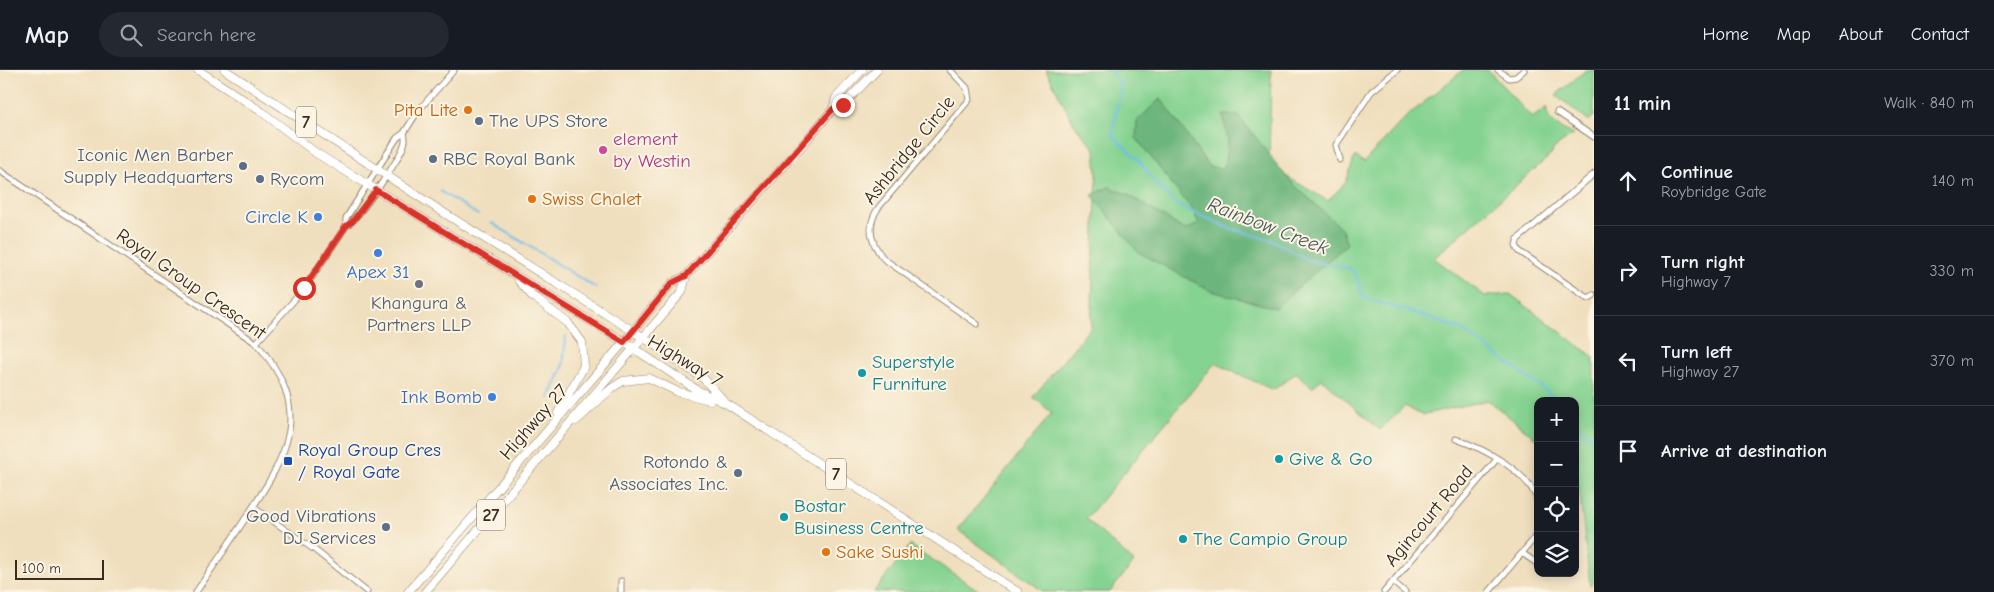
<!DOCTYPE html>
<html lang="en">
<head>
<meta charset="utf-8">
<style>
  :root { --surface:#171b24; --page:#242831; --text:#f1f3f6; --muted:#9ea1a6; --line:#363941 }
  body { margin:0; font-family:"Comic Neue",sans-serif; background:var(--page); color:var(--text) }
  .controls { position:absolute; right:15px; bottom:15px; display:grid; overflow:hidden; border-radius:10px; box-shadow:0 2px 12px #0003 }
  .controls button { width:45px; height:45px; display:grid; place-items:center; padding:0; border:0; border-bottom:1px solid var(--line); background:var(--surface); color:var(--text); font:25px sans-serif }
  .scale { position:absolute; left:15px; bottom:12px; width:89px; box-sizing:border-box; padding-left:5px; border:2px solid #3b2a1e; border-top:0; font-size:14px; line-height:18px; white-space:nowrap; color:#3b2a1e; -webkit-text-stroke:4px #fcf5e5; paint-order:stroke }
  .stop { position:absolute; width:15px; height:15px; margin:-11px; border:4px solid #d93025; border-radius:50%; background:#fff }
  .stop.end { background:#d93025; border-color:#fff; box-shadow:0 1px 5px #0008 }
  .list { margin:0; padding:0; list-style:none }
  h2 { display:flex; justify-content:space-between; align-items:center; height:65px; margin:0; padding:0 20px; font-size:21px }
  h2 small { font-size:16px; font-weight:400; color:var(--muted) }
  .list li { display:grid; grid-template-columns:32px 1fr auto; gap:15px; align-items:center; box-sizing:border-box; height:90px; padding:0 20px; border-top:1px solid var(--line) }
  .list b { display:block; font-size:19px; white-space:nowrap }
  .list p { margin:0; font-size:16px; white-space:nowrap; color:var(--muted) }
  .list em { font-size:16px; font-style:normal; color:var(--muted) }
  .icon { flex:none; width:28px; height:28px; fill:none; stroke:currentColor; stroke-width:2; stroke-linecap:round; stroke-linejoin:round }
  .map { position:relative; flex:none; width:1594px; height:522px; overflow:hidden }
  header { display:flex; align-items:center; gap:30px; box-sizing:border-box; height:70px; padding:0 25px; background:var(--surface); border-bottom:1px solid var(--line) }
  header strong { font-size:24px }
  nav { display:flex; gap:28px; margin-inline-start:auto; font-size:18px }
  .search { width:350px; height:45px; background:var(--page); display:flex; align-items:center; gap:12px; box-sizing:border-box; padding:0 18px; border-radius:28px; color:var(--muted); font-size:19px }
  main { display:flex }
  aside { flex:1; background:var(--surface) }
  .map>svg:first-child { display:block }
  .green { fill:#85d391; stroke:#607e58 }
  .forest { fill:#6cb57b; stroke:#54704c }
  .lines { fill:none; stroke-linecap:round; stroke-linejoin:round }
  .stream { stroke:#70bdea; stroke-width:2 }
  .street-casing { stroke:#96846e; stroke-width:7 }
  .primary-casing { stroke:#96846e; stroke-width:9 }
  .street { stroke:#fff; stroke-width:5 }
  .primary { stroke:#fff; stroke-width:8 }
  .route { stroke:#d93025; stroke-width:6 }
  .food-dot { fill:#e8710a; stroke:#fcf5e5; stroke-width:2 }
  .service-dot { fill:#5c6f8a; stroke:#fcf5e5; stroke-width:2 }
  .hotel-dot { fill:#d1479c; stroke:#fcf5e5; stroke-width:2 }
  .shop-dot { fill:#3f7fe0; stroke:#fcf5e5; stroke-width:2 }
  .worship-dot { fill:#6b7280; stroke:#fcf5e5; stroke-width:2 }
  .culture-dot { fill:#0f9aa8; stroke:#fcf5e5; stroke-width:2 }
  .transit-dot { fill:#1a4fb4; stroke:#fcf5e5; stroke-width:2 }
  .labels { text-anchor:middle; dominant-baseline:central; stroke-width:4; stroke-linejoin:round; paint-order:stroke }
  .shield { fill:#fcf5e5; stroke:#75675a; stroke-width:1 }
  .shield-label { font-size:18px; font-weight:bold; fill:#3b2a1e }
  .food-label { font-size:19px; fill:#c56008; stroke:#fcf5e5; text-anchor:start }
  .service-label { font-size:19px; fill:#4e5e75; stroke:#fcf5e5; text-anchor:start }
  .hotel-label { font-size:19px; fill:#b23c85; stroke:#fcf5e5; text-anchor:start }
  .street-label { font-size:19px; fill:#3b2a1e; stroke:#fcf5e5 }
  .shop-label { font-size:19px; fill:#366cbe; stroke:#fcf5e5; text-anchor:end }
  .worship-label { font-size:19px; fill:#5b616d; stroke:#fcf5e5 }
  .culture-label { font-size:19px; fill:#0d838f; stroke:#fcf5e5; text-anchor:start }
  .transit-label { font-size:19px; fill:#164399; stroke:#fcf5e5; text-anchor:start }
  .water-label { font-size:20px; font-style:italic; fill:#4b565b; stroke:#fcf5e5 }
</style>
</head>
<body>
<header>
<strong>Map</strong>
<div class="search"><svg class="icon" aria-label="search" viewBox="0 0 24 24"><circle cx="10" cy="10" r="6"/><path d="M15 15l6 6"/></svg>Search here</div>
<nav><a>Home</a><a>Map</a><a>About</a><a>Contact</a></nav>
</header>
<main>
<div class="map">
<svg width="1594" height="522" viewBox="0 0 1594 522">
  <rect width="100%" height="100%" fill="#fcf5e5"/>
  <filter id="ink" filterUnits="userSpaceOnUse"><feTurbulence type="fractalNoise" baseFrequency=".02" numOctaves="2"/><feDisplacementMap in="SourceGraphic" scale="10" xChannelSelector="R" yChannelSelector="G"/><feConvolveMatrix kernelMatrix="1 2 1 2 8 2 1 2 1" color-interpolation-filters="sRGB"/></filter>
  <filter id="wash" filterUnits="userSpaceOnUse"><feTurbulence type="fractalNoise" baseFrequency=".0096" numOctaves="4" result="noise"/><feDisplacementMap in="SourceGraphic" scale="20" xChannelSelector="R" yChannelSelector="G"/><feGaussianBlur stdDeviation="1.12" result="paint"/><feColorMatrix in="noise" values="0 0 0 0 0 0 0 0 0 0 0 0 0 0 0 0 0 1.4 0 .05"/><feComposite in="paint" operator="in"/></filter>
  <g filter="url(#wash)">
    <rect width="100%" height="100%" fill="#f0dfbe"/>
    <path class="green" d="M1046,0H1271L1269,96L1328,131L1346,112L1355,86L1364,92L1404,49L1463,0H1488L1532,48L1547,37C1544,51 1563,59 1573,65L1553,79L1552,84L1434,188L1485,226L1510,224L1594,287V511L1590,516L1579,418L1575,410V331H1538V370L1488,330L1421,345L1405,336L1380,360L1322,309L1312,317L1296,303L1273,320L1215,293L1086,449L1134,492L1110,522H1044L958,460L1052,343L1033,327L1091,257L1097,103L1095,79L1074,54Z
      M1586,0H1594V46L1588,51L1556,25Z
      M910,475L981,522H874Z"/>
    <path class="forest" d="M1161,28L1209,97L1224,98L1228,71L1223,45H1238L1289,110L1342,159L1347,174L1275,238L1211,221L1138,182L1092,125L1109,117L1127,124L1185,160L1199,154L1194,142L1136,68L1137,51Z"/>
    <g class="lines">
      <path class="stream" d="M1110,0L1121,16L1112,64L1140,92L1155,113L1177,135L1229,158L1274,171L1308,190L1352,199C1358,208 1359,218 1364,228L1431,248L1464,261L1545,320L1557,331
        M440,121L478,145
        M492,153L596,218
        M549,328L563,297L566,266
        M1575,354L1594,369"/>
    </g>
  </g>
  <g filter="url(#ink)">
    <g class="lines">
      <g class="street-casing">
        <path id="street" d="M950,0L967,18L969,30L879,137C866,155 870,173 884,189L977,254
          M1498,0L1509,8L1516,7L1524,0
          M1557,42L1594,67
          M1340,90L1336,75L1371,22L1397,0
          M0,101L256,273C314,338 289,383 247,446C230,472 213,497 196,522
          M1594,104L1518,169L1516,175L1519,181L1583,225L1589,228L1594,225
          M346,156V148L397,68L404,63L418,41L454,0
          M256,273L304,219L346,156C359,148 404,84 405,71C405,68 405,65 404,63
          M1456,369C1484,379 1529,401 1538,432
          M253,437L316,481L367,522
          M1522,483L1538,494
          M1393,512L1405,522
          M621,522V511
          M1384,522L1497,389
          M1489,522L1538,464"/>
      </g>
      <g class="primary-casing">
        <path id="primary" d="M198,0L262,42L316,83L618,268L697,320L727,334L1018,522
          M225,0L441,141L649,271L704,309L724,331
          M833,39L843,35L877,0
          M519,211L532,226L568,253L582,272L584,296L558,343
          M576,351L612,318L623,311L649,308L678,322L710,330
          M408,522L624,272L672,213L686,206L806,71L833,39L836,28L862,0
          M425,522L682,222L686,206"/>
      </g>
      <use href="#street" class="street"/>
      <use href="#primary" class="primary"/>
    </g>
  </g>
  <g class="lines" filter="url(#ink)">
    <path class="route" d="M304,218L346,156L353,151L376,120L624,272L672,213L686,206L833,39L843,35"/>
  </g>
  <g class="food-dot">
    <circle cx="468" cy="40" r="5"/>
    <circle cx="532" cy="129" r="5"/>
    <circle cx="826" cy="482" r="5"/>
  </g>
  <g class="service-dot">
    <circle cx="479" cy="51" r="5"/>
    <circle cx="433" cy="89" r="5"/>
    <circle cx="243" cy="96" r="5"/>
    <circle cx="260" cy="109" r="5"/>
    <circle cx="738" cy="403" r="5"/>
    <circle cx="386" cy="457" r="5"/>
  </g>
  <circle class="hotel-dot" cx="603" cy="80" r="5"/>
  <g class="shop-dot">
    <circle cx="318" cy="147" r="5"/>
    <circle cx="378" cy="183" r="5"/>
    <circle cx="492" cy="327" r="5"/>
  </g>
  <circle class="worship-dot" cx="419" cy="214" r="5"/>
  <g class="culture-dot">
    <circle cx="862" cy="303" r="5"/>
    <circle cx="1279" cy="389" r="5"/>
    <circle cx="784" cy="447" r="5"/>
    <circle cx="1183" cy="469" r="5"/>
  </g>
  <rect class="transit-dot" x="283" y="386" width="10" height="10" rx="2.5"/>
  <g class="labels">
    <g class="shield">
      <rect x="296" y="36.5" width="20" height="31" rx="4"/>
      <rect x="826" y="388.5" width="20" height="31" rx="4"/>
      <rect x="477" y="429.5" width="28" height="31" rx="4"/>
    </g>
    <g class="shield-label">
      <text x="306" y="52">7</text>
      <text x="836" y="404">7</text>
      <text x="491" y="445">27</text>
    </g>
    <g class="food-label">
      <text x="458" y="40" text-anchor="end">Pita Lite</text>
      <text x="542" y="129">Swiss Chalet</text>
      <text x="836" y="482">Sake Sushi</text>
    </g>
    <g class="service-label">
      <text x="489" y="51">The UPS Store</text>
      <text x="233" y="85" text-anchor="end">Iconic Men Barber<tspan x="233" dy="22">Supply Headquarters</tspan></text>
      <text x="443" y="89">RBC Royal Bank</text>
      <text x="270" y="109">Rycom</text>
      <text x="728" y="392" text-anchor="end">Rotondo &amp;<tspan x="728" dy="22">Associates Inc.</tspan></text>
      <text x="376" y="446" text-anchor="end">Good Vibrations<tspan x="376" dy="22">DJ Services</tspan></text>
    </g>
    <g class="hotel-label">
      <text x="613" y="69">element<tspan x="613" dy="22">by Westin</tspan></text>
    </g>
    <g class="street-label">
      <text transform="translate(909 80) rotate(-51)">Ashbridge Circle</text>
      <text transform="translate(191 214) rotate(35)">Royal Group Crescent</text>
      <text transform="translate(685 291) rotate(31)">Highway 7</text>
      <text transform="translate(534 352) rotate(-49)">Highway 27</text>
      <text transform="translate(1429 446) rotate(-50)">Agincourt Road</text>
    </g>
    <g class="shop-label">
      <text x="308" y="147">Circle K</text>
      <text x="378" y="202" text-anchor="middle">Apex 31</text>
      <text x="482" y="327">Ink Bomb</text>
    </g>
    <g class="worship-label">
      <text x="419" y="233">Khangura &amp;<tspan x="419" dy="22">Partners LLP</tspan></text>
    </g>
    <g class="culture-label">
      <text x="872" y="292">Superstyle<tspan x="872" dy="22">Furniture</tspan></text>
      <text x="1289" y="389">Give &amp; Go</text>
      <text x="794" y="436">Bostar<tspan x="794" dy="22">Business Centre</tspan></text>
      <text x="1193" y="469">The Campio Group</text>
    </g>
    <g class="transit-label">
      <text x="298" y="380">Royal Group Cres<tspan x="298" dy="22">/ Royal Gate</tspan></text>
    </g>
    <g class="water-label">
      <text transform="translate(1268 156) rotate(21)">Rainbow Creek</text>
    </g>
  </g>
</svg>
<div class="controls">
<button>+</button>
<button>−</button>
<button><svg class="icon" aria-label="locate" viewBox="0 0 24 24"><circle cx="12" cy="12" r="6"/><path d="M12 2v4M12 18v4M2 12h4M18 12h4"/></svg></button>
<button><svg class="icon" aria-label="layers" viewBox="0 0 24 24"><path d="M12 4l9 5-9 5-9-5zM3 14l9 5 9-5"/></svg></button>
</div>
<div class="scale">100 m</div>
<div class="stop" style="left:304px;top:218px"></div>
<div class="stop end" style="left:843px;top:35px"></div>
</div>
<aside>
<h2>11 min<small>Walk · 840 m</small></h2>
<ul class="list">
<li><svg class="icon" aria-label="ahead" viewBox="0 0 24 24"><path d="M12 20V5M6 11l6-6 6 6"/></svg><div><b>Continue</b><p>Roybridge Gate</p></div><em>140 m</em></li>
<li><svg class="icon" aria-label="right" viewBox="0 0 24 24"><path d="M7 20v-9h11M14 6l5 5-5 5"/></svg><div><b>Turn right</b><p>Highway 7</p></div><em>330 m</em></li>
<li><svg class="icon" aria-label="left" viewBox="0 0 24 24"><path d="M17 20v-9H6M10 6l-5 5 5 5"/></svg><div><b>Turn left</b><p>Highway 27</p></div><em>370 m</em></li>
<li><svg class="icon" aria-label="arrive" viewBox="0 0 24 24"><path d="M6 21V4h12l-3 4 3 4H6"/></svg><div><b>Arrive at destination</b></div></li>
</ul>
</aside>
</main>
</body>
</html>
